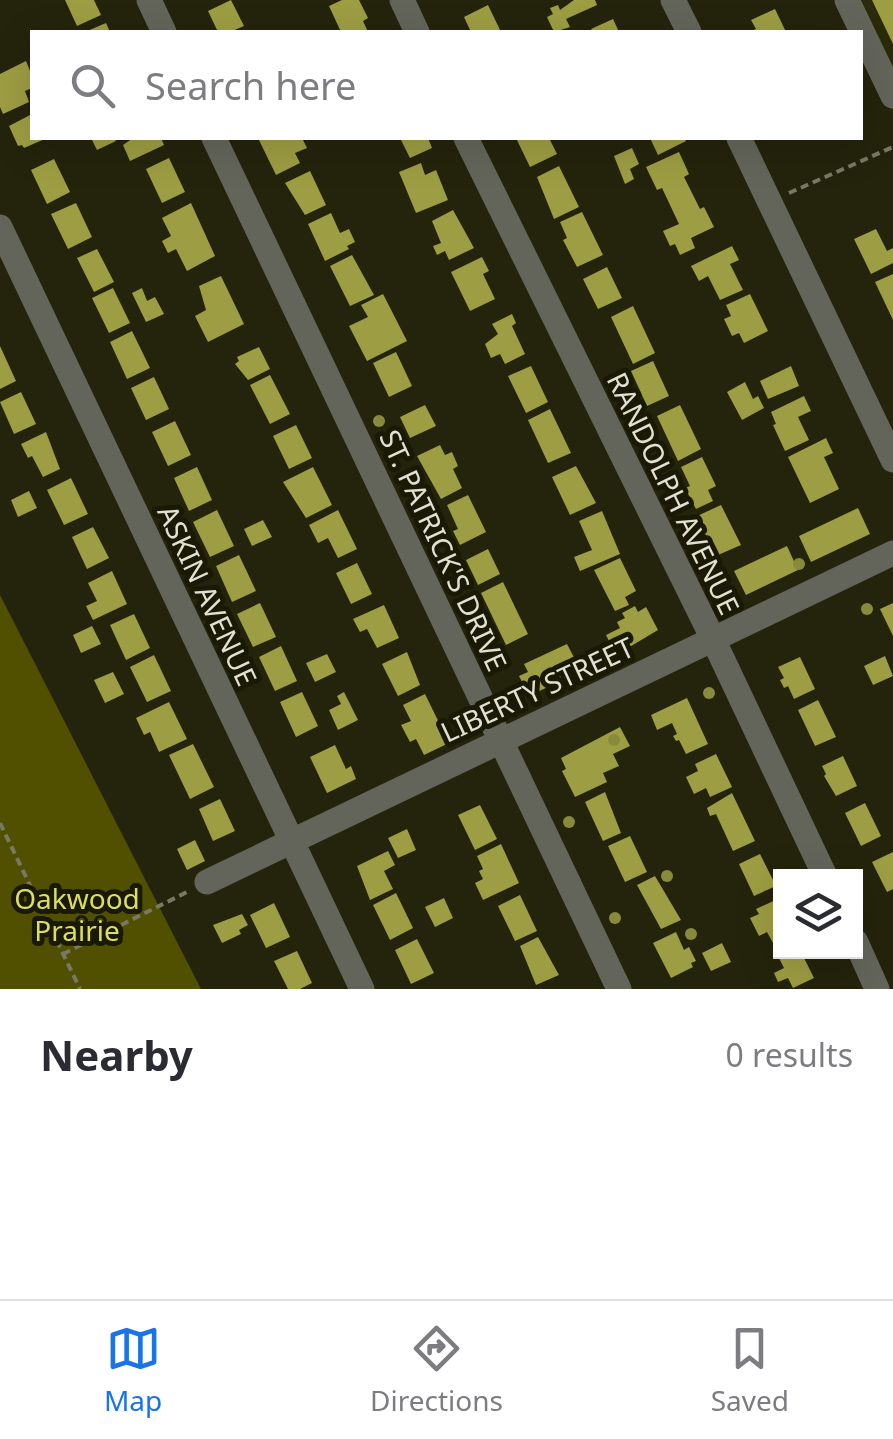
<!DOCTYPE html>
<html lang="en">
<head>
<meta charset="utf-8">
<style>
  :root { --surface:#fff; --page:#f7f7f7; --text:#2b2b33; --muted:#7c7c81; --line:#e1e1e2; --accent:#1a73e8 }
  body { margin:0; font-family:"Noto Sans",sans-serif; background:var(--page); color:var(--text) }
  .controls { position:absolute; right:30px; bottom:30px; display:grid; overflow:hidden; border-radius:0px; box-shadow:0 10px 40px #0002 }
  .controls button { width:90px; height:90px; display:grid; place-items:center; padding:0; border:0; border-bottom:2px solid var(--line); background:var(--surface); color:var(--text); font:50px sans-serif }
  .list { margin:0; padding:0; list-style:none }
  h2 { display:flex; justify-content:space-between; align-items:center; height:130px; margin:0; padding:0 40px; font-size:42px }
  h2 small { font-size:32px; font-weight:400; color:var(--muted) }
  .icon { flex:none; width:55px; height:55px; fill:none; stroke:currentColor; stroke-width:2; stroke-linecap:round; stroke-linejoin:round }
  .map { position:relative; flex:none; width:893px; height:989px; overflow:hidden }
  .search { position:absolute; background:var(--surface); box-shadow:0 10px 40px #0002; left:30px; right:30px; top:30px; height:110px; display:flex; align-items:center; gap:25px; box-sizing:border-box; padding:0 35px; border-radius:0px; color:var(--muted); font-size:38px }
  .sheet { height:310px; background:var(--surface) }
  nav { display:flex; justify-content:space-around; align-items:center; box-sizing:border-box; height:140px; border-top:2px solid var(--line); background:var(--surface); font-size:28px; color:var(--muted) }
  nav a { display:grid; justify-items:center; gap:5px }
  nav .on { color:var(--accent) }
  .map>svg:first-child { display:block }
  .built { fill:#2b2b0b }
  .forest { fill:#505000 }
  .building { fill:#9d9d43 }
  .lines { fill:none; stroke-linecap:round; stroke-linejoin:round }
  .path { stroke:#787864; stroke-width:4; stroke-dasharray:8 5; stroke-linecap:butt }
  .minor { stroke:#64655a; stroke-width:25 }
  .tree { fill:#898a3c }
  .labels { text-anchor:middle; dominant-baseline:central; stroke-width:10; stroke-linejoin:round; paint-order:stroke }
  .street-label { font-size:28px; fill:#e0e1d2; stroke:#1a1a04 }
  .park-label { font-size:28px; fill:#dcde64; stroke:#1a1a04 }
</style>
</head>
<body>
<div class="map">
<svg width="893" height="989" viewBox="0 0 893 989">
  <rect width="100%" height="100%" fill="#24240c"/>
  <path class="built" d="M837,0H893V116L861,48Z"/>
  <path class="forest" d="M0,595L201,989H0Z"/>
  <path class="building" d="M65,0H94L101,15L77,26Z
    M231,0L244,26L230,32H218L208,11Z
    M342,0H359L368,18L363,21L368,32H341L329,6Z
    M574,0H595L597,5L566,19L570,27L554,32L547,17L553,14L550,8L558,5L560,10Z
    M872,0H893V44Z
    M488,5L501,32H471L464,17Z
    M775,9L786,32H749L756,29L751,20Z
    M613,19L619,32H593L591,29Z
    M106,23L110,32H85Z
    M26,61L32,76V88L25,91L29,102L3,114L0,107V74Z
    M32,114V138H47L24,148L22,145L18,146L9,126Z
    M91,138H114L116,141L97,150Z
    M133,138H161L164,145L130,161L123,145Z
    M258,138H302L307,148L295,153L300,163L276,175Z
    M400,138H428L432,148L410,158Z
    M516,138H549L557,154L530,167Z
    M650,138H684L686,141L658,155Z
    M632,148L639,164L630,169L634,179L625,184L614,156Z
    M679,152L689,174L684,177L700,209L704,207L714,227L691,238L695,248L680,255L675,244L670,246L663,231L679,224L662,188L657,190L646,167Z
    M169,158L185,192L162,203L146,169Z
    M54,159L70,192L47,204L31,170Z
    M421,163L425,175L436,170L448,200L416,213L399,172Z
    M559,166L579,207L554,219L537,177Z
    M310,171L326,205L305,215L285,183Z
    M76,203L92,237L68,249L51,214Z
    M191,203L215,256L187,271L176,249L168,253L162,241L171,236L162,218Z
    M453,210L474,248L449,260L445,251L437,255L433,246L441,243L432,221Z
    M582,212L603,255L577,267L563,240L567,238L560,222Z
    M331,213L340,233L349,229L355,242L347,246L349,249L325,261L308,224Z
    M876,229L887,251L893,248V263L871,274L854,239Z
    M732,246L739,260L730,264L743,290L720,300L708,276L699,281L691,266Z
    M97,249L114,282L94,292L77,258Z
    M352,255L374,295L350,306L330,266Z
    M482,257L489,271L483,274L495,299L470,311L451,272Z
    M607,267L622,298L598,309L583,279Z
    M893,274V320L875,282Z
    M221,276L244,324L208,342L195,316L206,310L199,286Z
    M113,288L130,323L109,333L92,298Z
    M142,288L147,301L155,297L164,314L146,322L132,293Z
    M383,294L407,341L367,361L349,326L368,317L361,305Z
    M750,294L768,331L744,343L739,333L732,336L724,319L731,316L726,305Z
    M633,306L655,353L633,364L611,317Z
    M512,314L516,323L512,326L525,354L505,364L500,354L491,358L485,344L498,334L492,324Z
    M132,331L150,368L127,379L110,342Z
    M0,346L16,381L0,389Z
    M259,347L270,369L248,380L235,364L239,361L237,357Z
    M396,352L412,386L389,397L373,363Z
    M653,361L669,396L647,406L631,371Z
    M531,366L548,402L526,413L508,376Z
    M791,366L799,386L768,399L760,381Z
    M270,375L290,414L270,424L250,385Z
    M154,377L169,409L146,420L131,388Z
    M745,382L753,399L758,396L764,408L742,420L727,392Z
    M21,392L36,424L14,434L0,402Z
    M804,396L811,411L798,417L809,440L785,451L773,425L776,424L771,412Z
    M425,405L436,426L410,438L400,417Z
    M680,405L701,449L678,461L657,416Z
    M550,409L571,453L548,463L528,420Z
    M175,421L191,455L168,466L152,432Z
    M296,425L312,458L289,469L273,436Z
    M46,432L60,469L43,477L32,456L28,458L21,444Z
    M826,438L833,453L824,457L839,489L810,503L788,457Z
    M440,445L445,455L452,452L458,466L453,469L462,488L441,499L417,456Z
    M702,457L716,486L708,490L713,501L696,509L685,488L690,486L681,467Z
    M576,466L596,503L570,515L552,477Z
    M197,467L212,500L189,511L174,478Z
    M313,467L332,505L306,518L283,482Z
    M71,478L88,514L64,525L47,490Z
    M29,491L37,508L18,517L11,500Z
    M468,495L486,532L460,545L453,531L458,529L447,505Z
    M721,505L741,545L718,555L695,517Z
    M858,508L870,534L811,562L799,536Z
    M217,510L234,546L210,557L193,522Z
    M338,510L357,549L338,558L328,538L318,543L309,525Z
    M602,511L620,554L580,571L574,557L592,550L579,521Z
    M263,520L272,537L252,546L244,529Z
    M93,527L109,558L87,569L72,537Z
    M787,546L798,570L746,595L734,571Z
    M488,549L500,574L478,585L466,560Z
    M239,555L256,591L232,602L216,566Z
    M620,558L636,591L625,597L629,605L615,611L594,570Z
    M357,563L372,594L351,604L336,573Z
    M112,571L127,604L93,620L86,606L97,601L88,583Z
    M503,582L528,634L506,645L481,593Z
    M260,603L276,637L253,647L237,614Z
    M893,603V636L880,609Z
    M384,605L399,638L377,648L367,629L360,632L353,619Z
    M635,606L638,612L646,607L658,630L616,655L606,635L620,628L617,622L625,618L622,613Z
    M134,614L150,648L126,660L110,625Z
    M92,626L101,644L81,653L73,635Z
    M567,644L581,671L529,696L519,676L528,672L524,664Z
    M281,646L297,681L275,691L259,657Z
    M407,652L420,685L398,696L382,664Z
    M327,654L336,672L315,682L306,663Z
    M154,655L171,691L147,702L130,667Z
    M885,656L893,676L873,685L864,666Z
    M800,657L815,689L794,699L788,686L784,688L780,680L784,678L778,667Z
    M113,672L124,694L105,703L94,680Z
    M302,692L318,726L296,737L280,702Z
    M344,692L358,720L338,730L329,710L341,704L337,696Z
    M425,694L449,743L424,755L416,739L410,742L401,725L411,721L403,705Z
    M687,698L708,744L686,754L679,740L676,741L673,736L677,734L672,723L657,730L651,715Z
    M818,700L836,737L815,746L798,710Z
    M169,702L187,739L159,752L150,732L144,735L136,718Z
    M620,727L630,746L613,754L619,766L603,773L607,782L575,797L562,771L566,769L561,758Z
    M193,744L214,787L190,799L169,755Z
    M335,745L346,769L351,766L356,779L327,793L310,757Z
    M716,754L732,787L710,797L706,788L694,794L686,777L698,771L695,764Z
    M843,756L857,786L836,796L824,776L826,774L822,766Z
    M605,792L621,833L603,841L585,802Z
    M732,793L755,841L733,851L716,814L710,816L707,808Z
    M220,799L235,831L213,841L199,809Z
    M865,803L881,836L861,846L845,813Z
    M480,805L497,839L475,850L458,815Z
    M407,829L416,850L398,858L388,838Z
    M630,836L647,872L625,882L608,846Z
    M195,840L205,861L187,870L177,849Z
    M501,844L519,883L483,900L475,883L483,879L479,871L483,869L477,856Z
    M388,851L395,865L384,871L393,889L370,900L357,866Z
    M893,852V889L887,892L872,862Z
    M760,854L776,886L754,896L739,864Z
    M655,876L681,920L661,929L637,885Z
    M396,893L413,928L390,940L373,905Z
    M520,895L537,931L515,941L498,906Z
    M444,898L453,918L435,927L425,907Z
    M778,899L780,905V939L773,943L767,932L759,936L750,918L759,914L756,909Z
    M274,903L290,937L266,948L250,915Z
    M242,914L248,925L239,930L241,934L222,943L213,925Z
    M676,932L684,950L689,947L696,961L691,963L693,967L671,978L653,943Z
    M538,937L559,975L536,985L520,946Z
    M417,939L434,973L411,984L395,950Z
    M722,943L731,962L711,971L702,953Z
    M297,951L312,983L300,989H288L274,961Z
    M788,952H801L814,978L793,988L788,978L778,982L774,973L784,968L778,956Z"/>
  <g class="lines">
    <path class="path" d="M789,193L893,147
      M0,823L80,989
      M63,954L189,891"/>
    <path class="minor" d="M149,0L164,32
      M402,0L417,32
      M673,0L689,32
      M847,0L893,96
      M214,138L619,989
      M466,138L713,639L825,876
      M739,138L893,460
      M0,227L362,989
      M207,882L893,553
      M856,942L877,989"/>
  </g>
  <g class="tree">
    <circle cx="379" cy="421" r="6"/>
    <circle cx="419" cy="506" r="6"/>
    <circle cx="799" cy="564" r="6"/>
    <circle cx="867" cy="609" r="6"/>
    <circle cx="490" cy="655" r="6"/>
    <circle cx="709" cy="693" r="6"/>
    <circle cx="614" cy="740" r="6"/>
    <circle cx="569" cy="822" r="6"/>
    <circle cx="667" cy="876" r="6"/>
    <circle cx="615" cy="918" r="6"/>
    <circle cx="691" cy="934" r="6"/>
  </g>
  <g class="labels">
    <g class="street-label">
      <text transform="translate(674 493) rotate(64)">RANDOLPH AVENUE</text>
      <text transform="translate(444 550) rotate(65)">ST. PATRICK'S DRIVE</text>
      <text transform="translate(208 595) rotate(65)">ASKIN AVENUE</text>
      <text transform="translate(537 689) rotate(-25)">LIBERTY STREET</text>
    </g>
    <g class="park-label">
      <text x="77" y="898">Oakwood<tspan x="77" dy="32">Prairie</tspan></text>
    </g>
  </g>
</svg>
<div class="controls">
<button><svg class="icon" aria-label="layers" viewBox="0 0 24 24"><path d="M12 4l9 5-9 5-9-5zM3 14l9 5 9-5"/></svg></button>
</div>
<div class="search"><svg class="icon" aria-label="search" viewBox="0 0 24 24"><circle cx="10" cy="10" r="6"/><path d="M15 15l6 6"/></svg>Search here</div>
</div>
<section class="sheet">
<h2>Nearby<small>0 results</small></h2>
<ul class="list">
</ul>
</section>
<nav>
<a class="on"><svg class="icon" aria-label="map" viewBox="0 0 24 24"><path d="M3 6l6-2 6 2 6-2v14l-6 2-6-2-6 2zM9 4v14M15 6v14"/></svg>Map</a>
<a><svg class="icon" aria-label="directions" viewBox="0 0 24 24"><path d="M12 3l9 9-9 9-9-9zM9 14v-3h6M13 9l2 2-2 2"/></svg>Directions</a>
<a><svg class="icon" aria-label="saved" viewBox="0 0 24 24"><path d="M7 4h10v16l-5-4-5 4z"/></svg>Saved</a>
</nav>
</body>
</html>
